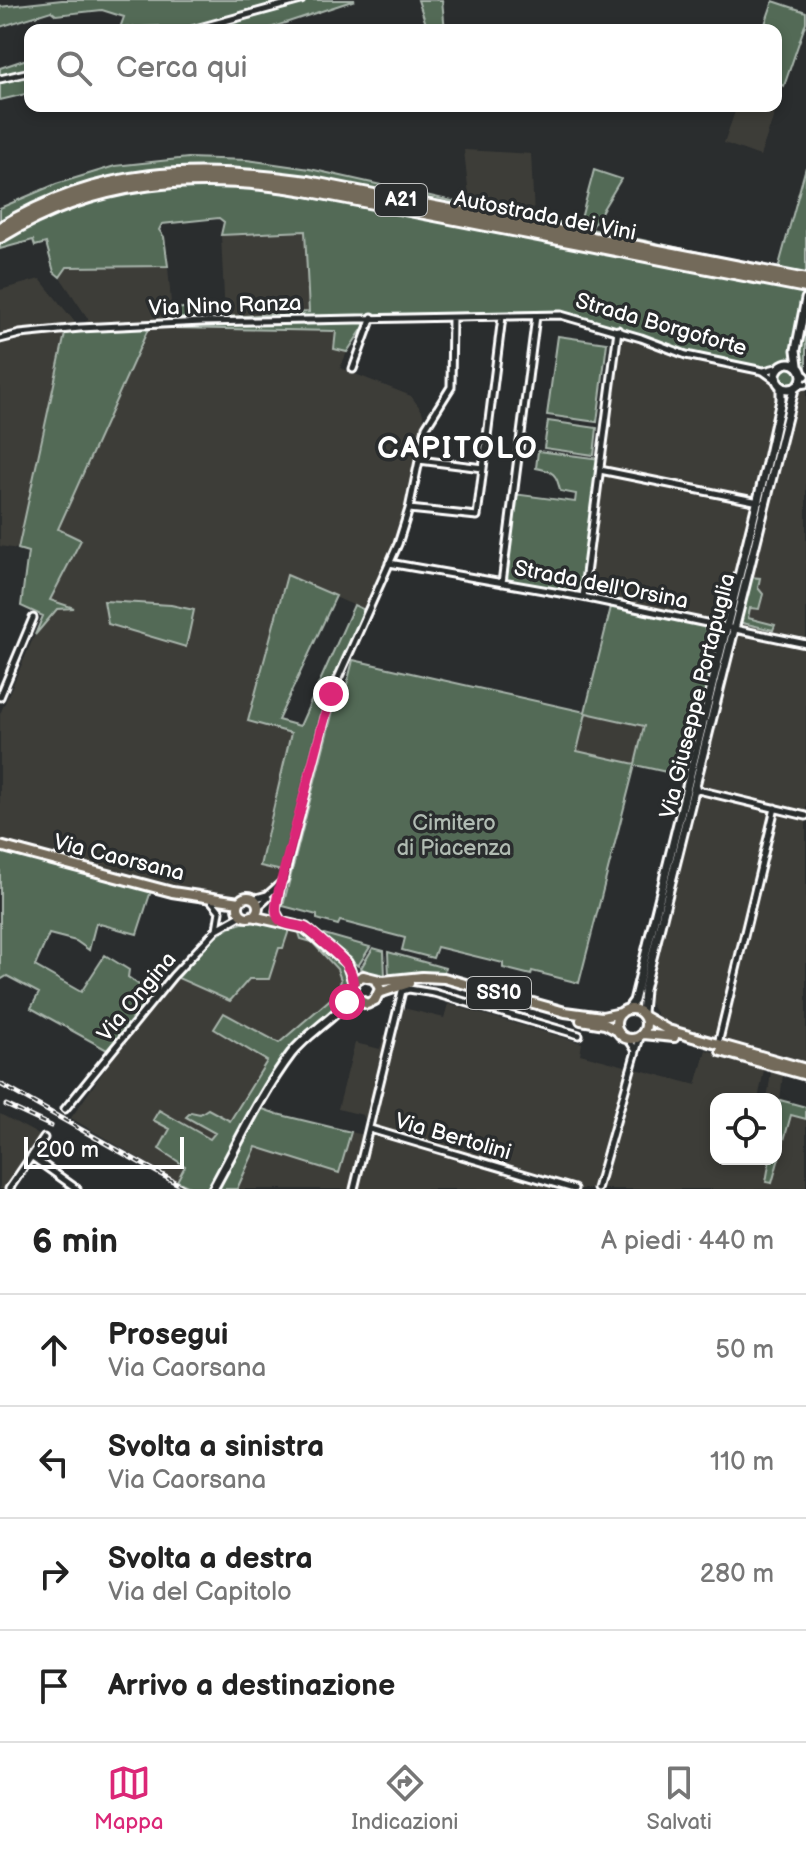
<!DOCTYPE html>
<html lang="it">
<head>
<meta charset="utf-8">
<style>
  :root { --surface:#fff; --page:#f6f6f6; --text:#222; --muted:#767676; --line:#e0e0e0; --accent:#db2777 }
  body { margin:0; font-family:"Balsamiq Sans",sans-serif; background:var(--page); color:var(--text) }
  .controls { position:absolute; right:24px; bottom:24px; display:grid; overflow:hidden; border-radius:16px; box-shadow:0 4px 12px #0003 }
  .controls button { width:72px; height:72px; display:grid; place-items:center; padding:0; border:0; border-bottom:2px solid var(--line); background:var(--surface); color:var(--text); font:40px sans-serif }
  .scale { position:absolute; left:24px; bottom:20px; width:160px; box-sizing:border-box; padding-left:8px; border:4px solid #fff; border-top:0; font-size:22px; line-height:28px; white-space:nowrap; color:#fff; -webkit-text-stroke:6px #2a2d2e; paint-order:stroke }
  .stop { position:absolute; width:24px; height:24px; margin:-18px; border:6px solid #db2777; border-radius:50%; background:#fff }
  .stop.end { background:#db2777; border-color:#fff; box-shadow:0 2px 8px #0008 }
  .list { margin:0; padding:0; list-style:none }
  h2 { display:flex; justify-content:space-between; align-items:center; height:104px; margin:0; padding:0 32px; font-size:34px }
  h2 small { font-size:26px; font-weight:400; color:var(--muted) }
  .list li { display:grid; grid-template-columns:52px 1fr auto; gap:24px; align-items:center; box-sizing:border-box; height:112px; padding:0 32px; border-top:2px solid var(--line) }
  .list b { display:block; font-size:30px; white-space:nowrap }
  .list p { margin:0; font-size:26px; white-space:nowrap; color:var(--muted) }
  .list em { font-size:26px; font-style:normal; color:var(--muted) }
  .icon { flex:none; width:44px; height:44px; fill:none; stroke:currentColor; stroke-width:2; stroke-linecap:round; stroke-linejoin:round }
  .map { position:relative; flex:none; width:806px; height:1189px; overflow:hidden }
  .search { position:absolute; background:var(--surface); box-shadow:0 4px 12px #0003; left:24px; right:24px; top:24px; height:88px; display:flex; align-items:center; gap:20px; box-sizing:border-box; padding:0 28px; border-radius:16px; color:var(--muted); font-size:30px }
  .sheet { height:552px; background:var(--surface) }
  nav { display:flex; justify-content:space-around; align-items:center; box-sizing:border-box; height:112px; border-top:2px solid var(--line); background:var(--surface); font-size:22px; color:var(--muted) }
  nav a { display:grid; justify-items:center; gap:4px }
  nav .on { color:var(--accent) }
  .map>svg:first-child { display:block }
  .built { fill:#3e3e39 }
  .green { fill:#526a57; stroke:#a8b4ab; stroke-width:2; fill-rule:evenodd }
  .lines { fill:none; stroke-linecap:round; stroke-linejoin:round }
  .street-casing { stroke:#fff; stroke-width:11 }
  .secondary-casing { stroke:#fff; stroke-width:13 }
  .primary-casing { stroke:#fff; stroke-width:14 }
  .highway-casing { stroke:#fff; stroke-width:16 }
  .street { stroke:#2a2d2e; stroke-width:5 }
  .secondary { stroke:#2a2d2e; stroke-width:7 }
  .primary { stroke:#736b5a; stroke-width:8 }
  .highway { stroke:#736b5a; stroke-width:10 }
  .rail-casing { stroke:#fff; stroke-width:5 }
  .rail { stroke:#2a2d2e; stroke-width:2; stroke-dasharray:6; stroke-linecap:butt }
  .route { stroke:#db2777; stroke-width:10 }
  .labels { text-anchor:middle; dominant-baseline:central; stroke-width:7; stroke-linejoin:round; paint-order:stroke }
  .shield { fill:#2a2d2e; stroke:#bfc0c0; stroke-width:2 }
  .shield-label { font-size:20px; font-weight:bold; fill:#fff }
  .street-label { font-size:22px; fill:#fff; stroke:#2a2d2e }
  .park-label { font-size:22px; fill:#b1bcb3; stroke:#2a2d2e }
  .district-label { font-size:30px; font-weight:bold; letter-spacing:2px; fill:#fff; stroke:#2a2d2e }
</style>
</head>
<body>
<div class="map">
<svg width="806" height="1189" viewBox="0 0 806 1189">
  <rect width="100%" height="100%" fill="#2a2d2e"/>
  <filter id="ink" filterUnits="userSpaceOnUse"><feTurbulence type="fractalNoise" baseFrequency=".0125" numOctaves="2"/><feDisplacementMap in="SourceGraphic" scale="16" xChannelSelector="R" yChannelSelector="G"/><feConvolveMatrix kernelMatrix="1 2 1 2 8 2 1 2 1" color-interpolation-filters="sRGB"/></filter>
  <g filter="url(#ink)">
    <path class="built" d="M776,83L784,86L760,156L724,143L737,106H776Z
      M464,150L531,154L534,217L470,205Z
      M305,231L309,312L225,317L221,235Z
      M168,266L173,328L337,331L334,349L347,352L340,368L411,396L422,411L426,427L408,510L398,543L367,611L287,576L249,721L291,733L260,866L282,871L271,887L258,894L234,897L175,886L0,841V714L50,600L81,540L58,529L149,328L66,330L18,549L0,546V290L40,279L78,326L89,320L60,277L67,267Z
      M618,331L686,356L747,367L797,390L806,387V1066L688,1033L660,1019L650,1003L648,994L690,787L730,627L582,597Z
      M586,712L644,726L635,764L577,751Z
      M289,930L298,933L301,939L312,942L337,969L341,980L339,988L335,995L279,1043L224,1013L215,1029L267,1060L202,1167L186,1166L177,1181L71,1118L122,1045L178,978L230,1001L279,947L283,948Z
      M448,1004L582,1043L580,1054L696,1085L706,1050L765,1065L758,1099H716V1159H776V1099H767L772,1067L783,1073L780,1100L806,1107V1189H237L256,1147L339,1173L351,1132L372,1137L363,1115L338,1109L355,1043L380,1049L384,1035L391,1037L399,1007L444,1018Z
      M0,1114L41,1136L5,1189H0Z"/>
    <path class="green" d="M62,0H355L264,30H147L160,26L120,28L124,17L102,10L56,15L51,11L0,27V7Z
      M418,0H442L445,30H428Z
      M773,1L806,12V22L784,86L776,83V30H763Z
      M30,58V93L0,100V68Z
      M188,158L247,160L310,169L470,205L579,226L594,170L621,179L591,229L778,269L806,167V387L786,391L771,377L747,367L686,356L618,331L560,315L371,316L347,352L334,349L336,331L172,328L171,309L224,305L226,317L309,312L305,231L221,235L224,222L219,218L162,224L159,230L164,237L168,266L67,267L60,277L54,272L46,243L35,246L33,240L0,249V208L56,184L115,166Z
      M77,327H149L58,529L81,540L50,600L74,608L57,609L35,635L43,616L21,606L28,552L18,549L66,329Z
      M558,336L607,343L597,422L547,415Z
      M548,421L597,428L594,455L544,448Z
      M538,451L601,459L583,597L502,583L514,494L575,502L576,494L560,491C557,474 553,471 536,468Z
      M287,575L336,596L278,720L300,726L354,605L367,611L318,731L282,871L260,866L291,733L248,721Z
      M749,577L760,578L758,588L763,594L759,609L750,608L748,618L775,625L773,630L738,622Z
      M104,601L171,605L194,610L186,647L108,624Z
      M612,603L726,626L689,777L635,765L579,983L532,971L531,975L503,968V963L437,947L433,958L402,950L405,938L340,921L338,925L317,919V915L283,906L338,691L345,692L353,660L585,712ZM586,713L644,726L635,764L577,751Z
      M0,850L151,891L137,934L96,923L89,950L76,941L49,934L35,966L81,992L105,955L129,970L128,977L153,995L107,1050L31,1008L39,993L7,976L0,980Z
      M254,921L289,930L283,948H279L269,979H249L230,1001L178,978C199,954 219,923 254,921Z
      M298,930C311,935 322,947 332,956C376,992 313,1021 290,1049C276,1066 265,1086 254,1106L277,1114L351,1132L339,1173L256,1147L237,1189H194L177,1181L185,1166L159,1149L170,1129L153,1120L159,1110L210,1139L215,1133L186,1117L191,1112L200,1114L208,1109L230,1121L267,1061L214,1029L224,1013L279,1043L335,995L339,988L341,980L337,969L312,942L301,939Z
      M324,934L370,947L358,966L321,935Z
      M373,948L384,951L385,977L373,975L361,968Z
      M388,952L445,968L443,975L389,977Z
      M780,1100L806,1107V1119L791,1115L772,1183L766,1182L770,1159H776V1123Z"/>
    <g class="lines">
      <g class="street-casing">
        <path id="street" d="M192,30L301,0
          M0,79L30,72
          M0,339L20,334L80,328L202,322L561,315L641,338L686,355L763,371L777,381
          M353,369L372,317
          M764,371L780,367
          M802,373L806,376
          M799,385L806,384
          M419,460L483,468
          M600,470L759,502
          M409,509L477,516L502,317
          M389,563L583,597L806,644
          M502,583L536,316
          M583,597L618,330
          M0,697L33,618
          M694,789L806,816
          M210,899L220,911L217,929
          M253,899L267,895L284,880L331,694L398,544L409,509L426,427L451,387L452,318
          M257,908L268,898
          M281,920L276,911L281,885
          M628,1038L636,1051
          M718,1044L775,808
          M65,1109L173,976L217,929L242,915
          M370,1129L574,1189
          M31,1156L77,1189
          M9,1189L44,1138
          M354,1189L402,991L409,989L434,993L579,1035
          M597,1189L640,1037"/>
      </g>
      <g class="secondary-casing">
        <path id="secondary" d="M776 376a13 13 0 1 1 26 0a13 13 0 1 1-26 0Z
          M798,365L796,350L806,299
          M628,1009L634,1001L767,463L781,400V386
          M642,1013L644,990L794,389
          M213,1189C238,1144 260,1095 291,1054C309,1031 337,1018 353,993"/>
      </g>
      <g class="primary-casing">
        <path id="primary" d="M0,846L172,892L239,902
          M238 907a10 10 0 1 1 20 0a10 10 0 1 1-20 0Z
          M252,916L305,928L347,963L354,983
          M376,981L380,989L375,1000L367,1004L355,998C350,988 353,980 363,976L383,981L422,977L444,978L565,1012L602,1017L621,1013
          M379,993L409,983
          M616 1024a15 15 0 1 1 30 0a15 15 0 1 1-30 0Z
          M645,1017L668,1030L806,1069
          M581,1020L605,1024L618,1031
          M643,1034L674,1037
          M721,1051L806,1075"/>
      </g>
      <g class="highway-casing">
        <path id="highway" d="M0,228C101,167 195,166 308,182L806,280
          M0,237C96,178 198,172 306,190L806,287"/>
      </g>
      <use href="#street" class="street"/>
      <use href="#secondary" class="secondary"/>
      <use href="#primary" class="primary"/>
      <use href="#highway" class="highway"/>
      <g class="rail-casing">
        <path id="rail" d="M0,1084L187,1189
          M6,1105L51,1126"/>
      </g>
      <use href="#rail" class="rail"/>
    </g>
  </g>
  <g class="lines" filter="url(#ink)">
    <path class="route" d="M331,694L279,889C278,896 274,908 277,915C280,926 296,924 305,928C312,931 319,939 325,944C344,959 363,977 347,1002"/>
  </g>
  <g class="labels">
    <g class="shield">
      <rect x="375" y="184" width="52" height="32" rx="6"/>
      <rect x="467" y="977" width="64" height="32" rx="6"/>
    </g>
    <g class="shield-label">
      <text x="401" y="200">A21</text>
      <text x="499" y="993">SS10</text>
    </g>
    <g class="street-label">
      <text transform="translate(545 216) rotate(11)">Autostrada dei Vini</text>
      <text transform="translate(225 306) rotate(-2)">Via Nino Ranza</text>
      <text transform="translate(661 325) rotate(16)">Strada Borgoforte</text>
      <text transform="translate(601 585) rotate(11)">Strada dell'Orsina</text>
      <text transform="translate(698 696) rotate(-76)">Via Giuseppe Portapuglia</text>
      <text transform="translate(119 858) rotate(14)">Via Caorsana</text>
      <text transform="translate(137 997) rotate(-50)">Via Ongina</text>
      <text transform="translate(453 1137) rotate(16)">Via Bertolini</text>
    </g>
    <g class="park-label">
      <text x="454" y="823">Cimitero<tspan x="454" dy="25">di Piacenza</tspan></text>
    </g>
    <g class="district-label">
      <text x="458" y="449">CAPITOLO</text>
    </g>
  </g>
</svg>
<div class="controls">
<button><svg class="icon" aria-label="locate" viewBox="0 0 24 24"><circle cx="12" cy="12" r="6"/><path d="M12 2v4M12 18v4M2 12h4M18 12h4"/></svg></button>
</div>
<div class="scale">200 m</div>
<div class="stop" style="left:347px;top:1002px"></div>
<div class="stop end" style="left:331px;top:694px"></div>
<div class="search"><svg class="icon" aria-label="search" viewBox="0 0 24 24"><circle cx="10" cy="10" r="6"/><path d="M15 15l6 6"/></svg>Cerca qui</div>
</div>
<section class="sheet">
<h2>6 min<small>A piedi · 440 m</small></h2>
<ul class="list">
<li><svg class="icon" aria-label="ahead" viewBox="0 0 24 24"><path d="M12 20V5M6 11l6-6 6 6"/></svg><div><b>Prosegui</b><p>Via Caorsana</p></div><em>50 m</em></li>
<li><svg class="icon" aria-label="left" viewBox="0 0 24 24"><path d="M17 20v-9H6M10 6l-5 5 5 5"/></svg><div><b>Svolta a sinistra</b><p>Via Caorsana</p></div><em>110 m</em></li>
<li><svg class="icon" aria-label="right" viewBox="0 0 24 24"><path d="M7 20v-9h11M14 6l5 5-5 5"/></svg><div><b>Svolta a destra</b><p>Via del Capitolo</p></div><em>280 m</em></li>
<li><svg class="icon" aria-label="arrive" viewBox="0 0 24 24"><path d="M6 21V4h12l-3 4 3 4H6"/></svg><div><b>Arrivo a destinazione</b></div></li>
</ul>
</section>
<nav>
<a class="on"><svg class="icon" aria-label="map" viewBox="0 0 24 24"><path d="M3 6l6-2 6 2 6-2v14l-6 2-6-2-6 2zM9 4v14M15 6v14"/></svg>Mappa</a>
<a><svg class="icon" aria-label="directions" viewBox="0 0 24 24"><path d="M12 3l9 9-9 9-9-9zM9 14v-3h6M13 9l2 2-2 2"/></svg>Indicazioni</a>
<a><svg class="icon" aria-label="saved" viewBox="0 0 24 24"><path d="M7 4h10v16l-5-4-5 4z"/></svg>Salvati</a>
</nav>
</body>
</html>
